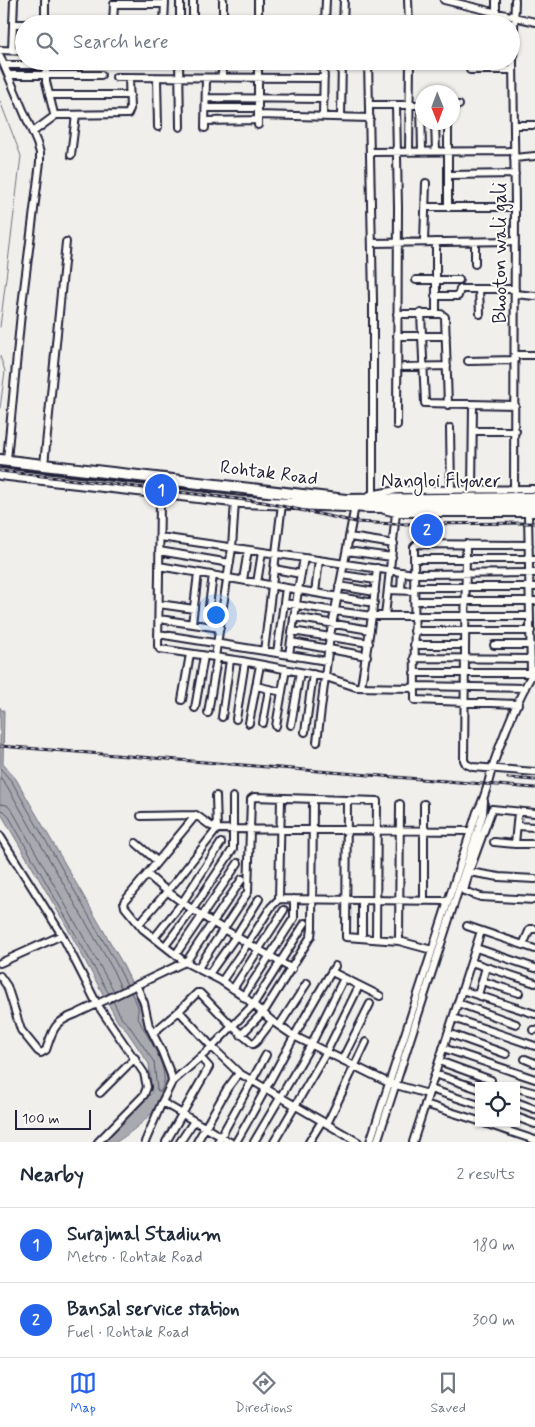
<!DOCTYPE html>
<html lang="en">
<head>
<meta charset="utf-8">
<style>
  :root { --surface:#fff; --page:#f2f2f3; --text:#1f2937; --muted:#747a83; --line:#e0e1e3; --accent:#2563eb }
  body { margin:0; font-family:Mynerve,sans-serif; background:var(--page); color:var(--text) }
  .controls { position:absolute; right:15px; bottom:15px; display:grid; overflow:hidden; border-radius:0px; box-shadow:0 1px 4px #0004 }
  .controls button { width:45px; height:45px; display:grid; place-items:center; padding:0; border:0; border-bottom:1px solid var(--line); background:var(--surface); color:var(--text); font:25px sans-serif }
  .compass { position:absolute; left:415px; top:85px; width:45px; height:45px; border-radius:50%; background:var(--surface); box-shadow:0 1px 4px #0004; rotate:179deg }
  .scale { position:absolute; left:15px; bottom:12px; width:76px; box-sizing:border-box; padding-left:5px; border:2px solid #22223b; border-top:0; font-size:14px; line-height:18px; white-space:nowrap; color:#22223b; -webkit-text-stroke:4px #fdfcf7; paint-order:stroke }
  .you { position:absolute; left:215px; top:614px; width:18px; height:18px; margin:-12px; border:4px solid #fff; border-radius:50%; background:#1a73e8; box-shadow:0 0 0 8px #1a73e833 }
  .badge { display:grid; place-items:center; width:32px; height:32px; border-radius:50%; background:var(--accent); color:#fff; font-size:16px; font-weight:700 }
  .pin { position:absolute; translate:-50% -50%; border:2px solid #fff; box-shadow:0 1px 5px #0006 }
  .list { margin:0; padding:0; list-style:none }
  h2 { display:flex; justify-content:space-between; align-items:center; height:65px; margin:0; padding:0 20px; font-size:21px }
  h2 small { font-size:16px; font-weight:400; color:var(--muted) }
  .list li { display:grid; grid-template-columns:32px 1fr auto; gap:15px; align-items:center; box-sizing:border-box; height:75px; padding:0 20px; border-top:1px solid var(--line) }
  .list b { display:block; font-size:19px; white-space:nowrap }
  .list p { margin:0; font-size:16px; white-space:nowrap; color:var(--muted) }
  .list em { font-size:16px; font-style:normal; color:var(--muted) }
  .icon { flex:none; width:28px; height:28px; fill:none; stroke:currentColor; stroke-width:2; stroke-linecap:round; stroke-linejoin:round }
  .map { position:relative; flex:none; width:535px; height:1142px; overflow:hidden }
  .search { position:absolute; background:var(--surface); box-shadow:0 1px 4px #0004; left:15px; right:15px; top:15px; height:55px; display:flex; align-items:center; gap:12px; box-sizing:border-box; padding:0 18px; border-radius:28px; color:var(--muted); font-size:19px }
  .sheet { height:215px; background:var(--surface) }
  nav { display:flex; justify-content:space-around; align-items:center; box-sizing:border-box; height:70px; border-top:1px solid var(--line); background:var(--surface); font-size:14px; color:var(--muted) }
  nav a { display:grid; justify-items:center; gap:2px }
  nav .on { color:var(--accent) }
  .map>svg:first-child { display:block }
  .water { fill:#a9a9b0; stroke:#737381 }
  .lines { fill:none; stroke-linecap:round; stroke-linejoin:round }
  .shore { stroke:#58586a; stroke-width:1 }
  .stream { stroke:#737381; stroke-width:1 }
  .minor-casing { stroke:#22223b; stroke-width:10 }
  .highway-casing { stroke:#22223b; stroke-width:14 }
  .minor { stroke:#fdfcf7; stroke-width:6 }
  .highway { stroke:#fdfcf7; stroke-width:10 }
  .rail-casing { stroke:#22223b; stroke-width:3 }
  .rail { stroke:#fdfcf7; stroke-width:1; stroke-dasharray:4; stroke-linecap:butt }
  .labels { text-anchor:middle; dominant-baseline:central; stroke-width:4; stroke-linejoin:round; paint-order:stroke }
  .street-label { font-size:19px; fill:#22223b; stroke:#fdfcf7 }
</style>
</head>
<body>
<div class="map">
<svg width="535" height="1142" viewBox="0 0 535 1142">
  <rect width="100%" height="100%" fill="#f0efec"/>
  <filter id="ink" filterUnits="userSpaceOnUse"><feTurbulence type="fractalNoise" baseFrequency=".02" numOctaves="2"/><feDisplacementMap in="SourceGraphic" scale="10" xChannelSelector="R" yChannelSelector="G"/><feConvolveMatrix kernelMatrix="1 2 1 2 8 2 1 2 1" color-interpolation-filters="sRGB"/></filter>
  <g filter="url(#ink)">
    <path class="water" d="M0,707L1,710H4L3,764L16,779L121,961L146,1012L141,1014C149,1029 170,1061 170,1077C171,1102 136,1129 118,1141C115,1142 108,1142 103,1142L110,1132L152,1093L149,1064L124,1027L118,1022L67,927L0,812Z"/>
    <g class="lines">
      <path class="shore" d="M0,768L12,782L116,963L127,985
        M0,777L7,786L111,966L121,988
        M0,804L7,805L13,812L114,991
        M0,810L4,811L8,815L109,994
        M113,1001L122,1019L128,1024L154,1062L157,1090L160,1092C175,1073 146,1036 138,1018C136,1014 139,1011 138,1007C137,1002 133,997 131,993"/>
      <path class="stream" d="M0,101L21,156L0,327
        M0,356L5,371L0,408"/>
      <g class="minor-casing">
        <path id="minor" d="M193,0V24
          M408,0L409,24
          M444,0L535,22
          M496,12V0
          M13,24H24
          M33,24H35
          M45,24V0
          M97,24H101
          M113,24L114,4H165
          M164,24L165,1
          M180,24V0
          M223,24V0
          M258,24V0
          M325,24L326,0
          M343,24L344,0
          M0,50L24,51
          M12,50L14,0
          M0,56L37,143L40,153V162L21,313L7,460
          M46,61V82L54,114L56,115L128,114L130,109L129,78
          M179,61L180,127
          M258,61V125
          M368,61L373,299V495
          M4,65H46
          M470,70H513
          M8,75H101
          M116,77L324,78
          M157,78L158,127
          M222,78V61
          M49,95H130
          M206,98L324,99
          M369,105H422
          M396,105L398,207L397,425
          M421,105L422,151
          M452,105H459
          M206,108H258
          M258,115L370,118
          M323,116L324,61
          M341,116L342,61
          M205,121L258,120
          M435,122L436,151
          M448,122V207
          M514,125H535
          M205,128L206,78
          M33,132L56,115
          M409,151L410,61
          M371,152L514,151
          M71,155L76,115
          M514,158L535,156
          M449,175L515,174
          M426,207H515
          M424,242L426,183
          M475,242V264
          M372,243L515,241
          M416,280H459
          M479,289L480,314
          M515,294L535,296
          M435,296H458L460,289H515
          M421,313L425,403L515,405
          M436,313V242
          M397,314H441L445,317L448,405
          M397,336H446
          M515,355H535
          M468,361L515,360
          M404,367L447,366
          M450,428L451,490
          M473,431H516
          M44,465L66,242
          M472,490L473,405
          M514,490L515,204L513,61L515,0
          M370,495L397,490L535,489
          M160,503L158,646L160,649L242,661L326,677L356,687L414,688
          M384,510L396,513H535
          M528,513L531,674
          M160,537L414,574L535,573
          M350,537L394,544
          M466,544L464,760L466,764L473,767L535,772
          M159,551L230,563
          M347,551L392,557
          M414,559H535
          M159,566L374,603
          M274,569L301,574
          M342,575L376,580
          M243,580L248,550
          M257,583L262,552
          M339,586L375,592
          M414,587H535
          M388,590L414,591
          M401,590L402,572
          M315,593L319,560
          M414,601H535
          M284,603L335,611L372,616H530
          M159,604L194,609
          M209,606L213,575
          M385,616L396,513
          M294,617L370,630
          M159,619L220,628
          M192,624L198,573
          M292,631L369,643
          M414,631H531
          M158,634L327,661
          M291,642L367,656
          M414,645H465
          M494,645H531
          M264,651L282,504
          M277,653L286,588
          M289,655L298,590L304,558
          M215,657L232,548L235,501
          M414,658L531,659
          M414,673H531
          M256,686L282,692
          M414,686L525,688
          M361,687L372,616L377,568
          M182,700L190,654
          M518,704L415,700L414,547L417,544L529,545
          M195,708L204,656
          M208,713L217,658
          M222,717L230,660
          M236,719L245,662
          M249,723L260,665
          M263,723L269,689
          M291,725L300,672
          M276,726L286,669
          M305,732L313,674
          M317,742L330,636L355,506
          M281,798L279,899L448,901
          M347,801L346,937L399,941L432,950
          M518,812L515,844H535
          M535,813L492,809L469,872L464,891L481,897L535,900
          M196,815L124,902L125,907L143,929L185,962L220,980L241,994L272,1021L294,1036L389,1083L428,1094
          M141,816L196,815L211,826L219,829L471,831
          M517,826L535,827
          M0,836L62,935L97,1004L144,1073L147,1087L144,1095L98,1142
          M494,842L515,844
          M136,843L157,861
          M469,872L499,877L535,879
          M147,874C189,913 242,939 292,969
          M424,901V804
          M139,924L177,880L217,829L216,796
          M467,926L535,949
          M154,938L182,903L221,843
          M362,938V900
          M399,941L400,804
          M523,945L530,929H535
          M165,946L192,910L233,849V797
          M476,948L535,968
          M176,954L238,863
          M186,962L242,879
          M471,962L535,983
          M0,963L62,935
          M198,968L248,892L251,799L254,797L377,801L376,938
          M332,972L380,996
          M209,974L236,936L259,899
          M0,976L7,986L21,1030L38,1051L41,1053L46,1050C53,1029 54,1022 76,1014L185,962
          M222,981L248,943L271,907L279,899
          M482,981L519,993
          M138,989L144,1003L149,1026L162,1052L171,1075L172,1082L162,1102L230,1142
          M233,989L284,910
          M462,990L535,1014
          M478,995L486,967
          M243,997L294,918V899
          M458,1003L516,1024
          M179,1011L197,993H200L232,1026L253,1044L256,1042L272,1021
          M453,1018L535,1046
          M279,1026L307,983
          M533,1030H535
          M153,1033L179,1011L212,1047L239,1073L358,1142
          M448,1033L506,1054
          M241,1035L265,1010L311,936L312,928L313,799
          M443,1048L535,1079
          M525,1059L535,1063
          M342,1060L370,1004
          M439,1061L491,1080
          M435,1074L479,1089
          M172,1082L212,1047L253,1005L305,923
          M430,1089L479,1105
          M521,1089L535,1093
          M100,1093L135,1058
          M516,1102L535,1109
          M425,1104L479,1121
          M516,1117L535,1124
          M484,1123L535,1140
          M327,1124L366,1042
          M145,1142L162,1102
          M166,1142L209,1067L200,1057
          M180,1142L194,1121
          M197,1142L227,1089L239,1073
          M218,1142L266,1055
          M236,1142C270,1084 299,1023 335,966
          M254,1142L311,1045L344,978
          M274,1142L326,1053L359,986
          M309,1142L322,1121
          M370,1142L477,812C487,795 488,780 494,762C504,734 519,694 535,670
          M377,1142L483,814L484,801
          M413,1142L481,931"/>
      </g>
      <g class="highway-casing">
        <path id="highway" d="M0,460L346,500L535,498
          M0,474L241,502L371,507L535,506"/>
      </g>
      <use href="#minor" class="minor"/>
      <use href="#highway" class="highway"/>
      <g class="rail-casing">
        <path id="rail" d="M0,471L263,502L356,522L395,524L535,523
          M0,746L535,788
          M508,778L535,780"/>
      </g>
      <use href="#rail" class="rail"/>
    </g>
  </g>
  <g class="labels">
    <g class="street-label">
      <text transform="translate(500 253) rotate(-90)">Bhooton wali gali</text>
      <text transform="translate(269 473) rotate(7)">Rohtak Road</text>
      <text x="441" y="481">Nangloi Flyover</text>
    </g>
  </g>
</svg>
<div class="controls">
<button><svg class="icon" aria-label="locate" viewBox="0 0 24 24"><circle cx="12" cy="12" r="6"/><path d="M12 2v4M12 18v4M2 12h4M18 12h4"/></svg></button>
</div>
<svg class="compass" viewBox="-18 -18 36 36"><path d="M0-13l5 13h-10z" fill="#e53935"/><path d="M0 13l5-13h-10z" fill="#747a83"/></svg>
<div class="scale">100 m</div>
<div class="you"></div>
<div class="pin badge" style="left:161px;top:490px">1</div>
<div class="pin badge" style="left:427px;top:530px">2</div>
<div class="search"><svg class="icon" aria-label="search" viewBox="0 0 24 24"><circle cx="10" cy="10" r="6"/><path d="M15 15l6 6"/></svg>Search here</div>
</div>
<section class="sheet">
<h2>Nearby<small>2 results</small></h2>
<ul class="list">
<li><span class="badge">1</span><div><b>Surajmal Stadium</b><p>Metro · Rohtak Road</p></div><em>180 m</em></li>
<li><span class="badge">2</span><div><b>Bansal service station</b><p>Fuel · Rohtak Road</p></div><em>300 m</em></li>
</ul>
</section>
<nav>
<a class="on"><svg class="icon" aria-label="map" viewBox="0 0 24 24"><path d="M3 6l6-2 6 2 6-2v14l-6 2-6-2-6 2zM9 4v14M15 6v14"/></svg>Map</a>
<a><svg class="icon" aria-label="directions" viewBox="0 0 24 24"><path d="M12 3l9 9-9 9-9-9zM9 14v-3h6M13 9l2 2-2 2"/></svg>Directions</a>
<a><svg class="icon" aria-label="saved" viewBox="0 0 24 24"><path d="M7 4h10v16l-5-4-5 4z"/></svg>Saved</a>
</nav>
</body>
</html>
